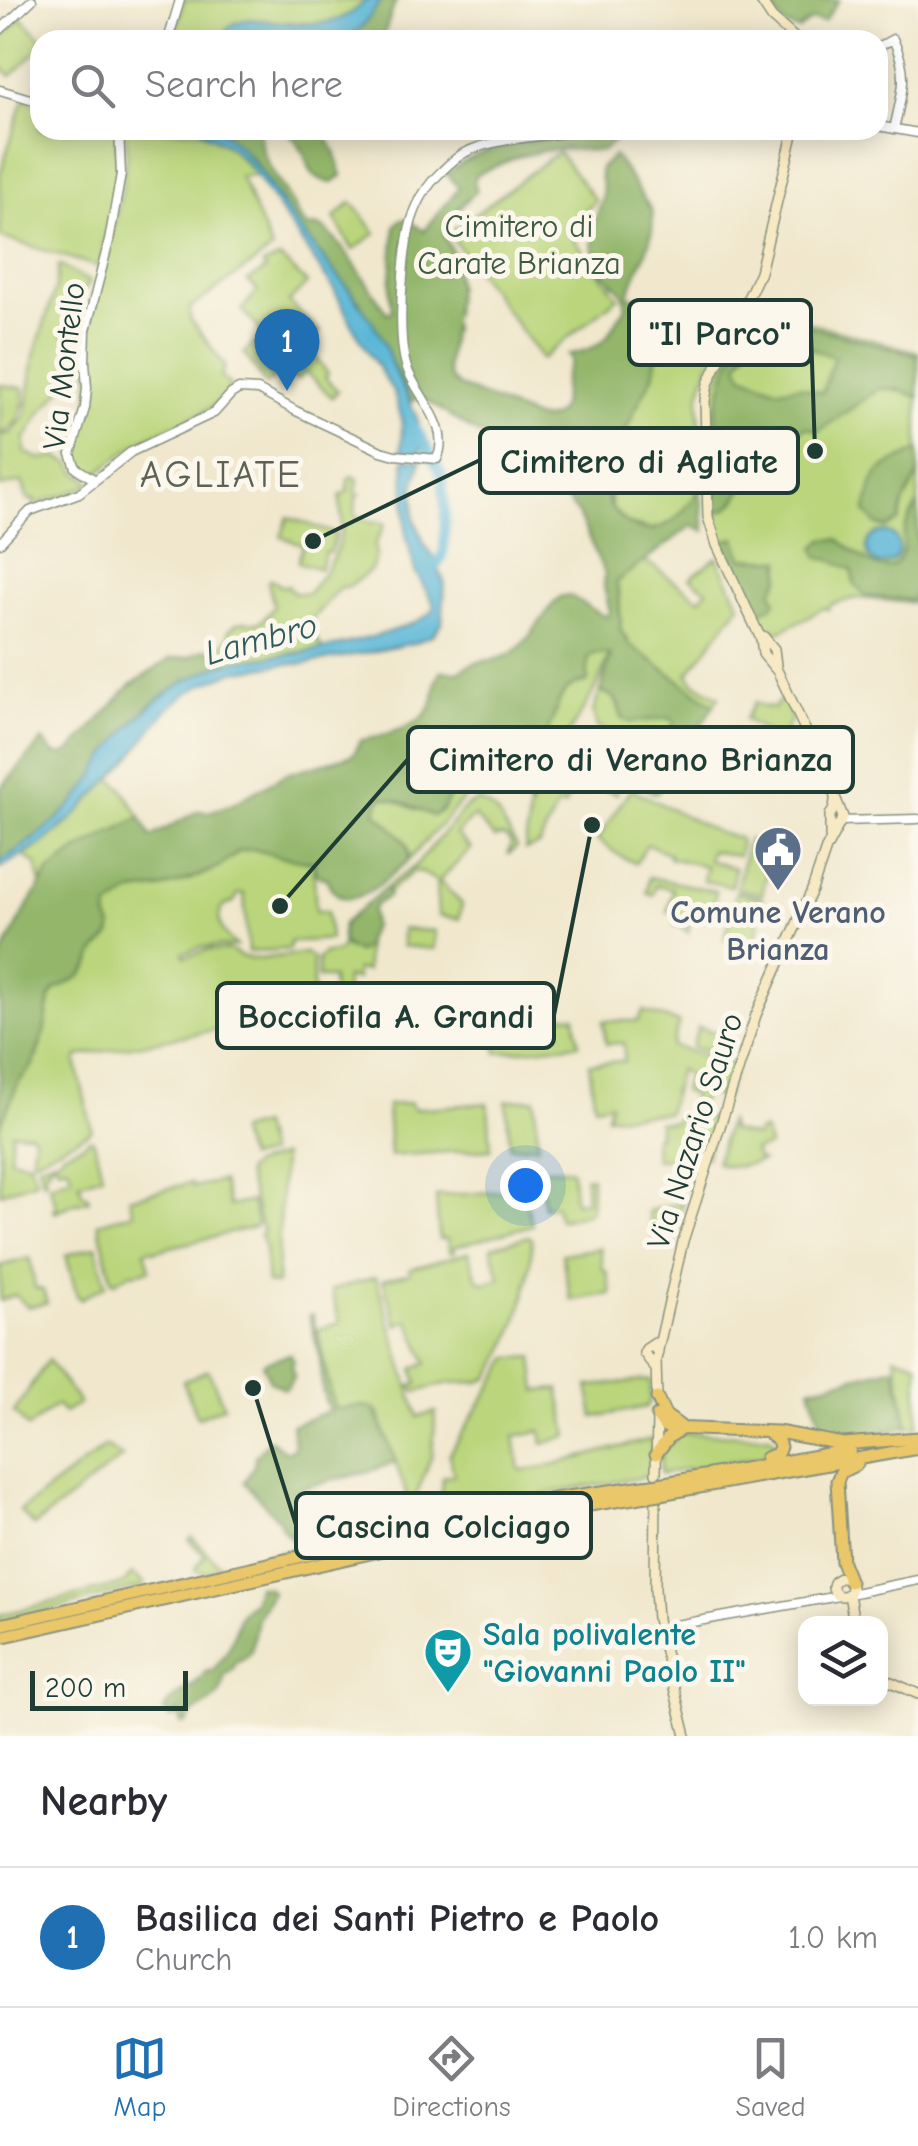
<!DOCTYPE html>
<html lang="en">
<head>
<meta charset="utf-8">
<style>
  :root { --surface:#fff; --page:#f7f7f7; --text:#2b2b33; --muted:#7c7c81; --line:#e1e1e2; --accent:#1f6fb2 }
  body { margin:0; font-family:"Comic Neue",sans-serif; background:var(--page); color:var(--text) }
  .controls { position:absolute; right:30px; bottom:30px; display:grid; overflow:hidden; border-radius:20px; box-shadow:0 5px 25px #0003 }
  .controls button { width:90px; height:90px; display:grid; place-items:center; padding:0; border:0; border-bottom:2px solid var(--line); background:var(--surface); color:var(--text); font:50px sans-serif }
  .scale { position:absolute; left:30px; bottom:25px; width:158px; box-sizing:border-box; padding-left:10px; border:5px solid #1f3d34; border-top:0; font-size:28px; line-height:35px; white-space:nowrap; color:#1f3d34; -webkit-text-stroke:8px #fbf7ec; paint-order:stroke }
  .you { position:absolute; left:525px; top:1185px; width:35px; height:35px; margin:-25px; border:8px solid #fff; border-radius:50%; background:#1a73e8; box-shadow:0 0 0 15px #1a73e833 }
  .badge { display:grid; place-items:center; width:65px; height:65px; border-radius:50%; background:var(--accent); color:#fff; font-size:32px; font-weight:700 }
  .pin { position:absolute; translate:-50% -82px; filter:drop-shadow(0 2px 5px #0008) }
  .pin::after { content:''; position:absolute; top:52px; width:35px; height:30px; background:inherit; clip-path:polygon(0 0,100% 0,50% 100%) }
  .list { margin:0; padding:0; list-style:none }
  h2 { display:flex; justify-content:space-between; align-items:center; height:130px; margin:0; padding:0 40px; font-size:42px }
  h2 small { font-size:32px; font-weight:400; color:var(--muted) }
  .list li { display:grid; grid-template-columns:65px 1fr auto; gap:30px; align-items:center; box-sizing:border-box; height:140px; padding:0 40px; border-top:2px solid var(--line) }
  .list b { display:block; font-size:38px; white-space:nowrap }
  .list p { margin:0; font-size:32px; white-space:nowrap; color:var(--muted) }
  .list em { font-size:32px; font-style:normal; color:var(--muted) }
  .icon { flex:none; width:55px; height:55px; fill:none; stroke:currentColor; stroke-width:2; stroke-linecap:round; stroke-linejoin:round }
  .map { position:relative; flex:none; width:918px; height:1736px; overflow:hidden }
  .search { position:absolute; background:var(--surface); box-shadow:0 5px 25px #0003; left:30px; right:30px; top:30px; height:110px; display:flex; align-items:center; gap:25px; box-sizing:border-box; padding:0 35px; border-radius:30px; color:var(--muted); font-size:38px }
  .sheet { height:270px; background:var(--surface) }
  nav { display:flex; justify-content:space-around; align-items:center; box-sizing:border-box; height:140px; border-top:2px solid var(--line); background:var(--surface); font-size:28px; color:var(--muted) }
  nav a { display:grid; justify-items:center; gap:5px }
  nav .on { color:var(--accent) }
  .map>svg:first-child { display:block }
  .green { fill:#bad57b; stroke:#6c8958; stroke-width:2.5 }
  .forest { fill:#93b66b; stroke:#597a50; stroke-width:2.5; fill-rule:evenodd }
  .water { fill:#59b6d7; stroke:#3c7a86; stroke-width:2.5 }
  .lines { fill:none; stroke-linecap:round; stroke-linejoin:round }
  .river { stroke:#59b6d7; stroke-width:10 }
  .tertiary-casing { stroke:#889280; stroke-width:11 }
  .secondary-casing { stroke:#889280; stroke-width:12 }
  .trunk-casing { stroke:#889280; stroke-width:15 }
  .tertiary { stroke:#fff; stroke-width:8 }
  .secondary { stroke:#f7e9c3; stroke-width:9 }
  .trunk { stroke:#eac769; stroke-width:11 }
  .trunk-bridge-casing { stroke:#889280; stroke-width:15; stroke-linecap:butt }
  .trunk-bridge { stroke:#eac769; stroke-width:11 }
  .labels { text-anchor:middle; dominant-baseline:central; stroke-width:10; stroke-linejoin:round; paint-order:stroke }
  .park-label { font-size:32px; fill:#3e5b42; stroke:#fbf7ec }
  .street-label { font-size:32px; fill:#1f3d34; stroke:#fbf7ec }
  .service-label { font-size:32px; font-weight:bold; fill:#4e5e75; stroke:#fbf7ec }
  .culture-label { font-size:32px; font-weight:bold; fill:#0d838f; stroke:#fbf7ec; text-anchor:start }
  .water-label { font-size:35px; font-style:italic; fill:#2e5b5d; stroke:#fbf7ec }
  .quarter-label { font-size:38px; letter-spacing:2.5px; fill:#5e6254; stroke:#fbf7ec }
  .leader { fill:none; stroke:#1f3d34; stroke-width:4 }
  .callout-dot { fill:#1f3d34; stroke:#fbf7ec; stroke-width:4 }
  .callout { fill:#fbf7ec; stroke:#1f3d34; stroke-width:4 }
  .callout-label { font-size:35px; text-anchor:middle; font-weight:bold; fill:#1f3d34 }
</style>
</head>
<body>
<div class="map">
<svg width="918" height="1736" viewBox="0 0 918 1736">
  <rect width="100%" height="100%" fill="#fbf7ec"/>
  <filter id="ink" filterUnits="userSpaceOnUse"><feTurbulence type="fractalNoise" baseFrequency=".01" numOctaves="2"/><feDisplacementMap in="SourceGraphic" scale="20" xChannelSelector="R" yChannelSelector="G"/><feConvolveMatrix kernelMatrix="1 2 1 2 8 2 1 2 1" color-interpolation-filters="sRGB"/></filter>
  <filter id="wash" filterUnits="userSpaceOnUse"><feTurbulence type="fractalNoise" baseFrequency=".0048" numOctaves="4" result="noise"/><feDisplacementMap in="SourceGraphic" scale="40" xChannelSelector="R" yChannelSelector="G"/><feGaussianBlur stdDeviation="2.25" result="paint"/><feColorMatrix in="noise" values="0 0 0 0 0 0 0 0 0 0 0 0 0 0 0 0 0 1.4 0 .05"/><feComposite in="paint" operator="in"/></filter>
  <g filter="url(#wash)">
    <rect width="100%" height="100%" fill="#f0e7cc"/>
    <path class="green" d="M184,0H366C337,31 306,24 268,21C258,21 245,18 236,23C229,26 224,35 219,40H174Z
      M22,18L43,40H40V48L11,76L0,65V39Z
      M24,99L40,104V130H116L118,177L99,267L0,237V173Z
      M125,130H199L230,147L257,176H240L272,250L190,308V319L225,366L221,377L231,386C219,413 170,424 145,439C127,449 110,464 94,476L83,470L73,455L90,408L87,336L122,190L127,149Z
      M558,152L596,201L565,228L618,297L542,359L449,234Z
      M352,202L376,233L353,250L334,218Z
      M280,258L307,283L289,302L320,332L307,346L328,374L325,378L338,391L332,397L305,372L297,380L291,375L287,379L279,372L266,385L244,353L263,334L242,309L258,291L248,281L266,270L263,265Z
      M59,265L90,282L74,305L76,314L69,319L62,334L79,341L68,365L63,388L40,414L30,432L25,437V452L40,459L57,457L70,463L78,473L91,482L83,488L34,505V499L28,500L22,482L0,487V436L11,433L26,414L34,356L55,290Z
      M750,307L918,352V593L913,603L857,598L832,604L828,609L824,608L779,632L763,627L722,542L714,519L710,407L714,387Z
      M705,330L725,337L709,364L699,398L700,490L678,519L659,528L649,529L629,524L612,509L609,490L619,447L638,401L653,376L658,346L666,337L694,334Z
      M0,385L24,388C25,406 19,428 0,434Z
      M352,476L358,479L356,493L360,494L356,497L355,516C362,517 366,522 373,523L378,521L385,524L375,544L376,557L371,570L348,587H340L308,624L321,646L320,649L230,662L225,657L211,650C222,647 229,642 229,630C251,609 252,640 274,606L268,582L271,579L281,586H288C292,594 299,594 308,593C326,573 342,549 342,521C341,512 340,505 340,496L348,491V479Z
      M288,517L336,534L330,553L325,552L320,569L298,562L303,545L281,537Z
      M717,557L740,605L688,674L693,682L719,697L714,705L630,645L621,631L619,594L616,582L644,560L700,599L707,590L690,578Z
      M596,653L609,654C599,688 580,715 562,744L624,779L616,794L578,776L564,807L558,805L539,845L525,850C526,836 531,808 529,797C545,789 554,768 551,751C551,747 548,739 548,735C547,727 553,721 555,713C559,697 568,683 586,683C589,671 583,658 596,653Z
      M600,691L615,697L622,718L630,722L670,718L674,721L672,732L661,738L648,761L632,773L622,763L623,739L597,727L593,712Z
      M783,696L792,718L780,741L745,719L755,702L766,708L768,706L773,709Z
      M484,753C498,756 501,762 504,775L486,792L477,788L469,793L408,861C413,838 388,828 376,812L380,799L388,797L415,809L437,812L443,809L452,792L468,781L473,759Z
      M112,778L122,788L141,817C105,836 67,851 41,883L36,864L24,856L65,826Z
      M632,789L719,833L739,838L741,842L738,856L711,851L708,860L735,868L731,886L703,881L706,866L669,858L670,854L647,844L636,863L623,858L597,840L629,791Z
      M478,801C499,807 506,830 517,847L509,854L508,853L511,844L507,838L501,836L495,838L474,816L456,834L471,849L439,881L462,904L459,919L438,916L436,881L421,872L414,871L388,892L384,889L415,866L467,806Z
      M748,840L773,846L762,894L738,889L737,887Z
      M253,849L278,856L313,862L316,911H327L330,939L290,942L289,949L248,952L244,894H238L235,901L222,907C214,924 225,935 236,946L201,947L183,953L185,957L207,950H229L243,957L259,959L305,953L313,958V1008L309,1012L79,1056L76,1061L92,1129L90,1132L36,1159H32L34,1136L31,1133L12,1132L10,1158L29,1162L36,1179L34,1182L0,1193V1126L18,1083L32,1066L36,1057L44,1033L50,998L55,990L81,976L89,966L96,951L107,940L112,928L107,916L109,907L132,892L164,888L199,876L219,867L240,851Z
      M649,877L716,891L714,903H710L706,920L692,916L688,933L683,927L675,925V913L668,911L673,889L656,885L653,895L647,893Z
      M736,892L762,898L756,922L759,923L754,946L725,939Z
      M402,929L435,931L434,949L402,946Z
      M343,943L345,947L365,948L366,945V971L356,970V979L346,978L345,1008L333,1007L332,978H318V959L323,954L339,951Z
      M643,1011L679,1023L672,1046L736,1065L724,1099L713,1095L711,1088L706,1086L700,1104H692L693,1095L682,1091L687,1075L679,1069L667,1113L607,1116L610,1103L595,1106L589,1064L624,1061V1043L606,1044L603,1021H638Z
      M496,1015L575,1016L579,1044L497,1053Z
      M698,1027L721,1034L720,1036L725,1038L727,1042L723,1053L718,1052L716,1054L692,1047Z
      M535,1099L538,1145L510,1147L506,1101Z
      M411,1103L413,1109L488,1103L491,1149L390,1156L387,1105Z
      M678,1116L708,1118L716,1123L706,1157L655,1159L654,1137L658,1136V1122H675Z
      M728,1122L731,1131L757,1137V1132L764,1130L769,1146L754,1151L757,1159L761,1161C744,1166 733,1170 716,1162Z
      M261,1125L268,1154L248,1159L238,1131Z
      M90,1139L94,1141L102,1175L79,1183L83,1195H87L89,1200L79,1203L78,1202L55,1212L54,1209L57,1207L49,1185L72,1176L67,1165L58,1167L56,1162L49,1164L50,1169L44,1171L46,1180L42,1181L38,1165L60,1157L63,1153L84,1144Z
      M282,1156L277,1284L267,1283L265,1249L260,1234L263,1232L246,1174L247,1170L253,1165Z
      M538,1169H570L572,1171L574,1202L586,1201L585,1177H591V1210L585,1214L559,1220L555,1205L544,1207Z
      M222,1181L229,1206L251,1201L257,1223L255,1227L154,1251L153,1249L145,1251L150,1269L134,1273L132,1272L115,1282L112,1281L98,1223L133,1213L129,1198L191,1183L193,1187Z
      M523,1190L532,1225L453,1247L454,1251L449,1252L448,1239H439L436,1196Z
      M683,1202L676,1236L655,1241L648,1211Z
      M529,1236L532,1239C531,1288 515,1336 489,1378L480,1382L449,1383L416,1392L411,1386L418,1384L413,1369L427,1363L409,1320L397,1325L383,1280L410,1273L409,1269L469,1252L477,1279L485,1283L500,1278L491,1247Z
      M96,1246L106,1285L80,1299L77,1296L66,1255Z
      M600,1248L603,1270L607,1272L611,1294L571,1300L562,1254Z
      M30,1258L35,1288L43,1290L47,1303L28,1307L15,1295L0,1301V1266Z
      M376,1277L418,1417L436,1412L432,1455L414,1501L430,1497L436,1520L255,1562L250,1558L300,1548L301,1536L371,1520L410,1504L378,1412C363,1405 351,1405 335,1410L329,1391L318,1329L340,1323L331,1290Z
      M895,1356L918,1363V1426L908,1427Z
      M533,1357L537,1391L559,1389L568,1436L543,1444L541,1431L515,1436L520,1470L540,1468L652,1439L651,1476L555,1492L442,1518L439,1501L443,1477L454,1474L449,1455L509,1358Z
      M48,1360L79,1403L64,1413L56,1405L28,1428L14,1412Z
      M208,1370L224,1406L199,1417L196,1415L183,1381Z
      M651,1380L650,1402L646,1407L594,1417L588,1386Z
      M680,1433L769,1436L774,1440L775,1449L768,1455L661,1474C658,1451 664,1447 680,1433Z
      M106,1446L122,1457L34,1526L20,1511Z
      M192,1537L222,1568L205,1573L195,1570L197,1565L205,1556L189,1540Z
      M132,1574L144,1583L141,1587L0,1623V1615L124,1584Z"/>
    <path class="forest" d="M382,0H396L382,40H331C361,34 364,21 382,0Z
      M766,0H839L824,22L812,20L798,30L784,25Z
      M220,130H260C258,154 275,175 287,195C295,207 297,219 309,228C316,226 318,224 324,229C342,241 373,293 387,313L392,311L390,292L395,226L400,220L406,219L424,231L459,188L447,174C489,137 558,138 612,130L626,131L602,151L566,149L541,151L517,157L477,174L474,179L476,191C467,201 440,222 445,238C447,243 451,248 453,253C456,264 454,275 457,286L447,367L450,379L459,386L537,419C570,420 560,397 565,377C566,372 569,367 572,361L568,355C611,345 603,340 626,307L623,293L597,267L611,256L593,252C592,242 593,229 596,218C598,209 603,202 603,193C603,183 599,178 600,168L614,156L617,159L652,211C657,243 636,266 628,296C663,302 698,314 729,330L725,337L705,330L694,334L666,337C652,352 659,364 651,380C637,405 601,475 609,504C611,510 619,517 624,521C658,545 682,515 700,490L705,531L691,526L616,582L619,594L621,631L630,645L714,705L657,793H654L628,777L648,761L661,738L672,732L674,721L670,718L630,722L622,718C618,702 617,696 600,691L611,655C584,649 588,659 588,681C560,688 562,694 553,719C551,725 548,727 548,733C547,742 552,749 552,757C552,774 543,790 529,797L531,807C524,801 517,796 512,788C500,772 501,742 473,758L468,781L452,792L443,809L433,816L404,803L383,797L380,800L376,812C388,828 413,838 408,861C385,879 345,924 326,878C316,878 315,870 313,862L278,856L253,849L240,851L219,867L199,876L164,888L132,892L109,908L107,916L112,928L111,935L96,951L89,966L81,976L55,990L50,998L44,1033L36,1057L32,1066L18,1083L0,1126V959L26,909L50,871L78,850L141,817L151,837L198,811L209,812L233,804L286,774L350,756L355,752L360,741C383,734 424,729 433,702C437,689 432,683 442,671L458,672C479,656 495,664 512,653C531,641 544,612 560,597L569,595L602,615L607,616L610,612L604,587L605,574L578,514L552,481L533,468V461L515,448L478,434L427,401L417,398L412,402L359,301L298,227L253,159Z
      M287,130H323L335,151L342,176L333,183C303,177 313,164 298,144C295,139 290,135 287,130Z
      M752,312L918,355V397L895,389H879L819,431L806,427L774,449L752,446L749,455L718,451L715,412L727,370ZM759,329L834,357L822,393L799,386L778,389L743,375L738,364Z
      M918,450V476L904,501L899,521L887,528L877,525L865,512C869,501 870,487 875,478C881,465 906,458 918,450Z
      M743,471L748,479C738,493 737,509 716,512L714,475Z
      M918,504V586L911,600L866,596L854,583L852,570L832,560L819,558L815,548L823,540L838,539C855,551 893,590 903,550C905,546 903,538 904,534C905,523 912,513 918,504Z
      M736,538L742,558L781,560L780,578L772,591L776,601L772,606L758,613L723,541Z
      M205,649L218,653L230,662C203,672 177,683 155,701C126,725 108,757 88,786C65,818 34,841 0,861V789L43,740L53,753L63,755L72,750L131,685L170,659L189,657Z
      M384,889L388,890L389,896L376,904L372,910L373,927L367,937L365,948L358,952C341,948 340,941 343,924Z
      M312,1314L335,1409L364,1406L375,1409L396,1462L367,1472L297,1489L301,1536L294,1541L281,1527L280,1521L244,1482L254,1466L255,1456L270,1440L285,1451L291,1450L294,1445L292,1425L329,1411L323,1393L320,1357L309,1316Z
      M290,1354L294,1361L292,1365L294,1376L287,1388L284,1389L270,1381L263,1365L265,1362Z
      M895,1367L908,1427L847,1440L822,1427L810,1388Z
      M257,1586L269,1588L272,1592L257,1618L251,1651L247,1656L235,1663L233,1669L224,1676C223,1707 196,1701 186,1724H181L178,1712L172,1718L164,1711C170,1694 195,1690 205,1672L213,1670C220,1661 227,1654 231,1643C238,1629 235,1610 253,1603Z"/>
    <path class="water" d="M366,0H382C373,10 367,24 356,32C335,47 304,38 281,35L276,36L273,40H219C223,34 229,26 236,23C246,18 257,20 268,21C304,25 340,30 366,0Z
      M199,130H220C256,155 272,193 298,226C326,264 359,296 382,338C388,349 390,363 396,374C409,404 425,419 420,454L401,452L402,420L394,393L356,332L333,288L248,164L230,147Z
      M404,459L421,460L414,487V517L424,543L435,559L445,585L442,623L433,635L414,643L371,652L303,664H286L232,672L201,685L183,696L164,713L132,756L74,817L42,844L0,868V861C30,843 55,824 78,798C90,785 98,769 108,754C133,720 161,691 200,674C209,670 219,665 229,663C256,656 285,657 312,651C337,646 422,628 434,609L433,603L415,571L406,534Z
      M867 548a16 16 0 1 1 32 0a16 16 0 1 1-32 0Z"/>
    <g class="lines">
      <path class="river" d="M416,428L442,475L445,508L444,549L441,558L432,572"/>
    </g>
  </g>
  <g filter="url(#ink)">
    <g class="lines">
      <g class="tertiary-casing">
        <path id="tertiary" d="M0,30L32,0
          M168,40L180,0
          M878,47L893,39C910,76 902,92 894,129
          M0,90L40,102
          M878,126L918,133
          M95,480L76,468L71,454L85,408L87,388L85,362L86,330L109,241L121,174L119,130
          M0,543L30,511L79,493L131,452L214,413L231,394L239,389L258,390L296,411L381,451L395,455L437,459C452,426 417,397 407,368C399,346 401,299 403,276C406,236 411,200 442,171C449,164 457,156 466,152C497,137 552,136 587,130
          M841,821L918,819
          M849,1594L918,1580
          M659,1628L839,1596"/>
      </g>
      <g class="secondary-casing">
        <path id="secondary" d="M760,0L772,18L797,40
          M763,636L774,649L776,665
          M830,837V815L834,809L835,800
          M655,1343L646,1349L644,1353L655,1368
          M652,1346L658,1352L656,1359L657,1400
          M658,1350L683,1241L756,1015L812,890L826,849L843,817L826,774L778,672L763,654L761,639L717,545L708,517L705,401L708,384L760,272L794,130
          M656,1473L657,1416
          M656,1498L655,1589L657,1619L686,1736
          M833 1587a9 9 0 1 1 18 0a9 9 0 1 1-18 0Z
          M849,1594L854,1624
          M880,1677L918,1694"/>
      </g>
      <g class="trunk-casing">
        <path id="trunk" d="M657,1398L665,1415L680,1426
          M657,1416L664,1426L669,1428L778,1432L843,1444L918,1438
          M656,1454L669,1437L681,1429
          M766,1458L777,1454L780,1447L778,1440L767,1432
          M659,1484L850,1450
          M660,1494L918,1448
          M850,1582L842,1562L837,1481L841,1472L857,1464
          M0,1625L553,1499L644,1486
          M0,1637L564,1509L647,1496"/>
      </g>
      <use href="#tertiary" class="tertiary"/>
      <use href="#secondary" class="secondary"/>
      <use href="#trunk" class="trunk"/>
      <g class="trunk-bridge-casing">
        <path id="trunk-bridge" d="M644,1486L659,1484
          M647,1496L660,1494"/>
      </g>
      <use href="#trunk-bridge" class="trunk-bridge"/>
    </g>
  </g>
  <defs>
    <g id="civic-pin" transform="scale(2.5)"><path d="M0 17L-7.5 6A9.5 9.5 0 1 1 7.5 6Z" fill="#5c6f8a" stroke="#fbf7ec"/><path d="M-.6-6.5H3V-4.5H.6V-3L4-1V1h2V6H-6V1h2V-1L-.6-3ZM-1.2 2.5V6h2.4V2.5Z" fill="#fff"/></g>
    <g id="theatre-pin" transform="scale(2.5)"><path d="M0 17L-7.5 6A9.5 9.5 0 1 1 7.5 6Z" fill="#0f9aa8" stroke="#fbf7ec"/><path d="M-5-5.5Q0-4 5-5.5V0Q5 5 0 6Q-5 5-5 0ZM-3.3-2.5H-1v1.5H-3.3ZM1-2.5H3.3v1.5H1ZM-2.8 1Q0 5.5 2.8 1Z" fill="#fff"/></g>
  </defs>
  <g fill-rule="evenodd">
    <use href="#civic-pin" x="778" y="850"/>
    <use href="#theatre-pin" x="448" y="1652"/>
  </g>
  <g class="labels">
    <g class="park-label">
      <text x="519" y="226">Cimitero di<tspan x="519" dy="37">Carate Brianza</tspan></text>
    </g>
    <g class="street-label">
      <text transform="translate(64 366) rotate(-83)">Via Montello</text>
      <text transform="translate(695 1131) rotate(-72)">Via Nazario Sauro</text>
    </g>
    <g class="service-label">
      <text x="778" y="912">Comune Verano<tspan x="778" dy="37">Brianza</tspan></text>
    </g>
    <g class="culture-label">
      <text x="483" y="1634">Sala polivalente<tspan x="483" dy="37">"Giovanni Paolo II"</tspan></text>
    </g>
    <g class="water-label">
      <text transform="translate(261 639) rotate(-15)">Lambro</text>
    </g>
    <g class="quarter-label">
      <text x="221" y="475">AGLIATE</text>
    </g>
  </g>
  <path class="leader" d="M815 451L811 333M313 541L480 460M280 906L408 759M592 825L554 1015M253 1388L296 1525"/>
  <g class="callout-dot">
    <circle cx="815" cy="451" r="10"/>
    <circle cx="313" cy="541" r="10"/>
    <circle cx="280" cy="906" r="10"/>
    <circle cx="592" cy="825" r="10"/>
    <circle cx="253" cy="1388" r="10"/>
  </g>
  <g class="callout">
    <rect x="629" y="300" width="182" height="65" rx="10"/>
    <rect x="480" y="428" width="318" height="65" rx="10"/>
    <rect x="408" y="727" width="445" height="65" rx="10"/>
    <rect x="217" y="983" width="337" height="65" rx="10"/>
    <rect x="296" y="1493" width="295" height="65" rx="10"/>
  </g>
  <g class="callout-label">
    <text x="720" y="345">"Il Parco"</text>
    <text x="639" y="473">Cimitero di Agliate</text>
    <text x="631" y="771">Cimitero di Verano Brianza</text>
    <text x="386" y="1028">Bocciofila A. Grandi</text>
    <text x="443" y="1538">Cascina Colciago</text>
  </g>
</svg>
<div class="controls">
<button><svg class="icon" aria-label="layers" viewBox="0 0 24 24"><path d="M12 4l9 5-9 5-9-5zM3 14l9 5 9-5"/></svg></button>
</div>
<div class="scale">200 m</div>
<div class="you"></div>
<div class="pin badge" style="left:287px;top:391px">1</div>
<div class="search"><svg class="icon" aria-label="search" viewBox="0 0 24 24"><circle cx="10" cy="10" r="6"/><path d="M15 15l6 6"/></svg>Search here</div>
</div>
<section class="sheet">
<h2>Nearby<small></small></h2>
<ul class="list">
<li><span class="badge">1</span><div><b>Basilica dei Santi Pietro e Paolo</b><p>Church</p></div><em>1.0 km</em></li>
</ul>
</section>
<nav>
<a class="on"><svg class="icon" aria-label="map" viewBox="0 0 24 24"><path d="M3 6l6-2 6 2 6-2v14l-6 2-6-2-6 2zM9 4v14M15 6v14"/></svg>Map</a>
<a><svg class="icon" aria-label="directions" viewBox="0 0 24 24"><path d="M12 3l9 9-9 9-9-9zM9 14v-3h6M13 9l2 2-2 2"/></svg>Directions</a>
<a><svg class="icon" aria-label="saved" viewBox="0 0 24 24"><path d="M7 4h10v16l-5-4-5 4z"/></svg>Saved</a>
</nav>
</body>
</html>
